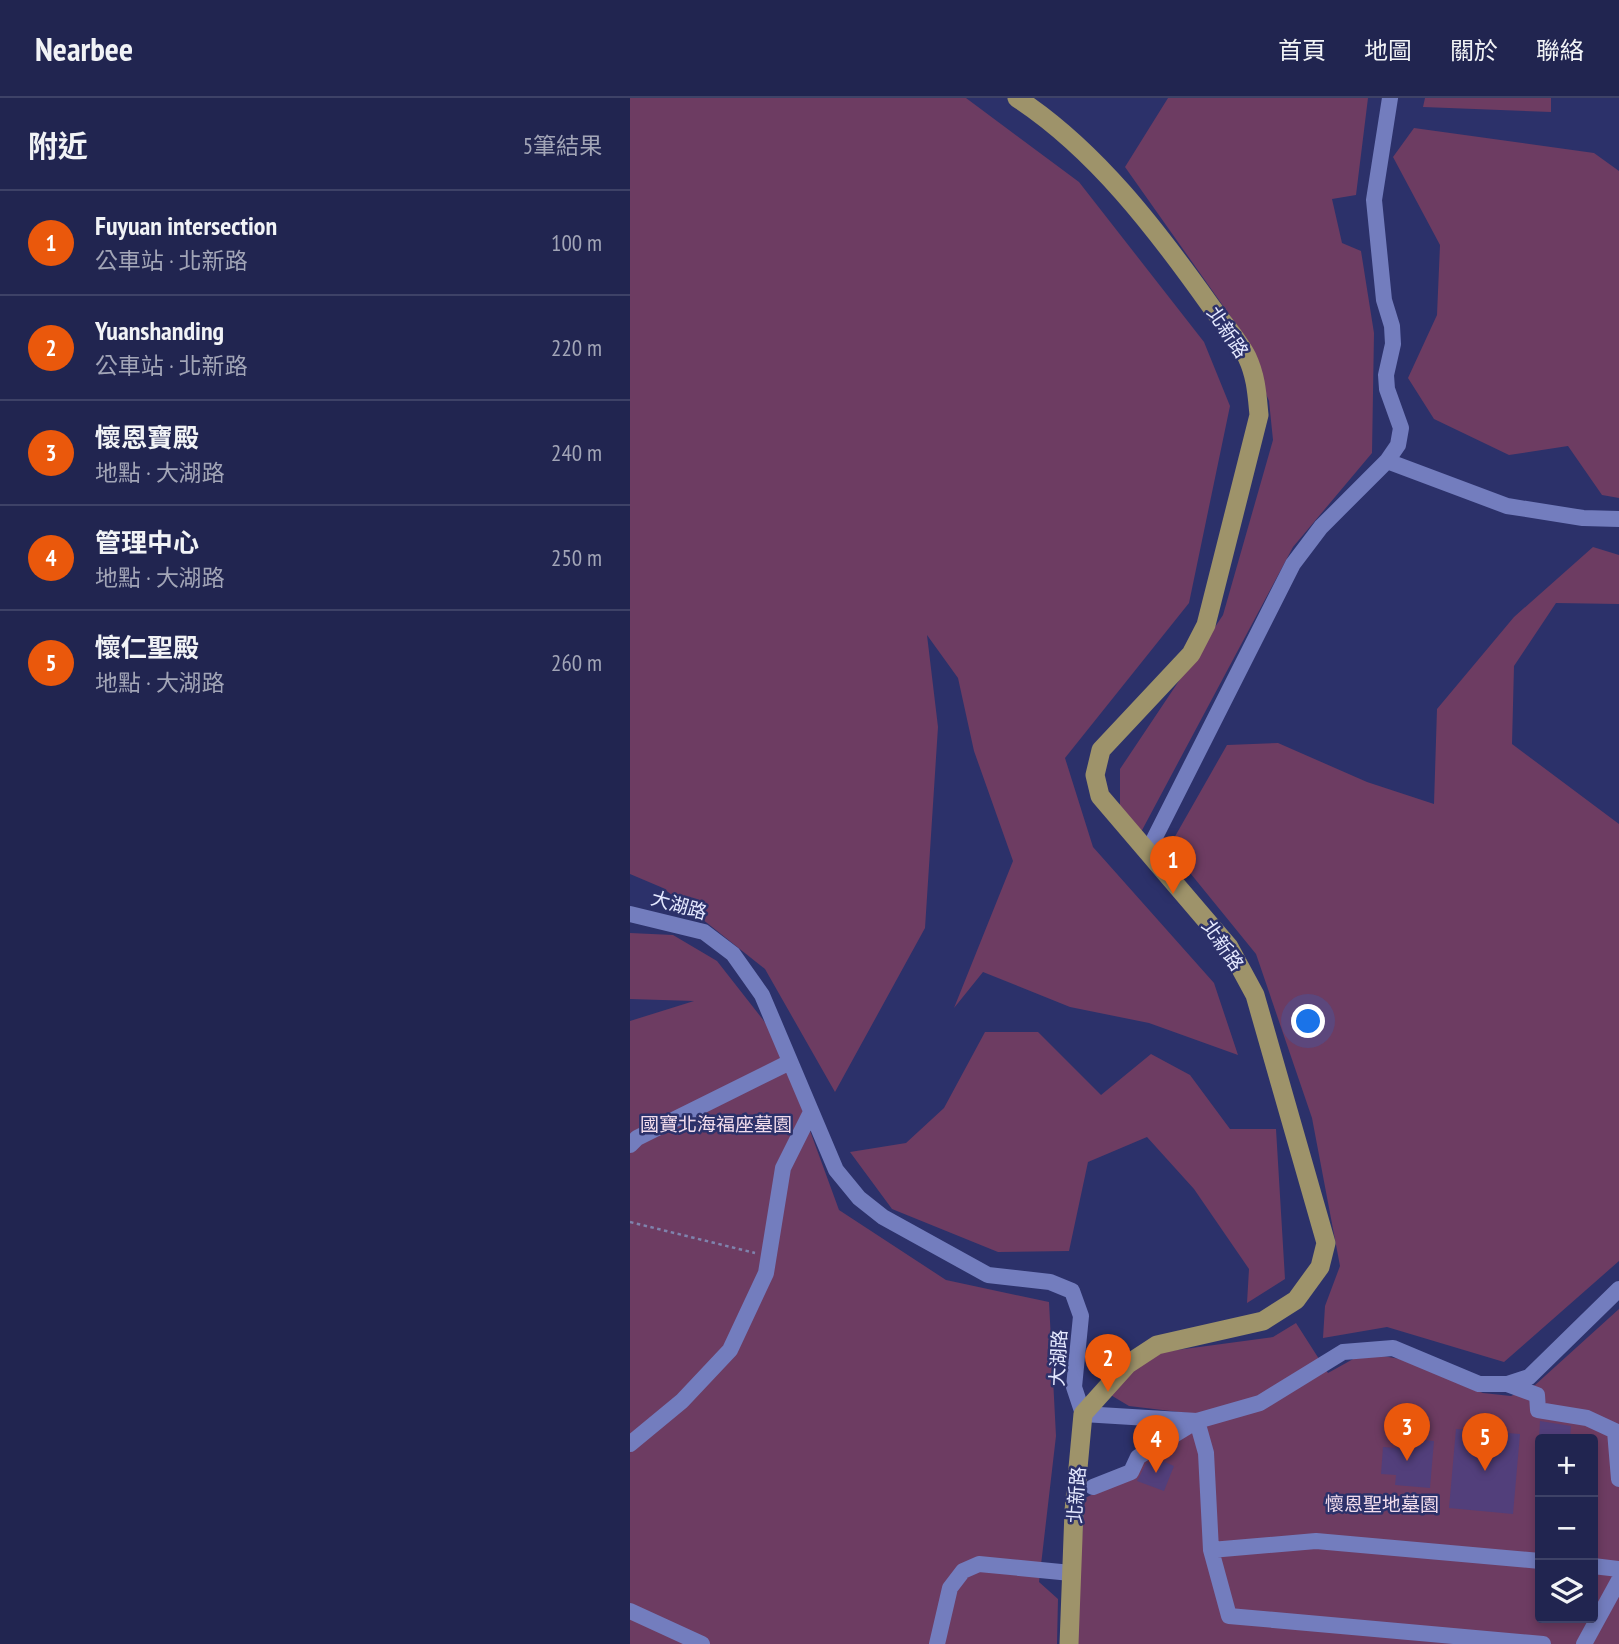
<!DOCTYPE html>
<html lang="zh-TW">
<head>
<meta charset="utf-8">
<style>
  :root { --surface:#212550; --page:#2d315a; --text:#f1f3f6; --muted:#a2a5b7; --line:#3e4267; --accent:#ea580c }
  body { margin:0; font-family:"PT Sans Narrow","Noto Sans TC",sans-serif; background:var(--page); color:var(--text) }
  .controls { position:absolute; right:21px; bottom:21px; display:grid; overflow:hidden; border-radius:7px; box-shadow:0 4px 10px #0003 }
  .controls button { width:63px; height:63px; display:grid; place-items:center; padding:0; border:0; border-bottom:2px solid var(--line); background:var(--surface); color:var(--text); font:35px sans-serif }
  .you { position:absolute; left:679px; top:924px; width:24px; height:24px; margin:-18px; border:5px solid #fff; border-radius:50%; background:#1a73e8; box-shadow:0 0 0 10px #1a73e833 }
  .badge { display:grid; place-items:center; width:46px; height:46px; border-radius:50%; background:var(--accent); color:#fff; font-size:23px; font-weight:700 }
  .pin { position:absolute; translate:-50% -58px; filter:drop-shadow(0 2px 4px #0008) }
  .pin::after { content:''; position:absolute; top:37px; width:24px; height:21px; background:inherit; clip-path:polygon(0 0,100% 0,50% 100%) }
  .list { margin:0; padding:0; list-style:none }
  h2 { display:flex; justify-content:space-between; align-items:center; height:91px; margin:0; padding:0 28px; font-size:30px }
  h2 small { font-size:23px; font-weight:400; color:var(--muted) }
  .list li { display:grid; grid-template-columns:46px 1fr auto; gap:21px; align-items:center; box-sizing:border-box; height:105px; padding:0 28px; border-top:2px solid var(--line) }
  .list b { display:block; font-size:26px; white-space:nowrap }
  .list p { margin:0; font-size:23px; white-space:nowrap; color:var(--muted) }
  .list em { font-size:23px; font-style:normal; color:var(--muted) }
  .icon { flex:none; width:38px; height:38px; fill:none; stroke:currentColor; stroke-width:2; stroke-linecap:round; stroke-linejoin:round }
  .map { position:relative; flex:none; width:989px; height:1546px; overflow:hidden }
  header { display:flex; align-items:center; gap:42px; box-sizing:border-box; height:98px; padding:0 35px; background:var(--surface); border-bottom:2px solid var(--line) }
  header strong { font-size:33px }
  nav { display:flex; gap:38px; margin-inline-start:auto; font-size:24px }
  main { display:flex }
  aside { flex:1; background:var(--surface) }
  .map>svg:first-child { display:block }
  .green { fill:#6d3c62; fill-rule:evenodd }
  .building { fill:#523f7b }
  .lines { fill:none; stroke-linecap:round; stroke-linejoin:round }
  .path { stroke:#7f83ad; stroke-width:2.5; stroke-dasharray:3.5 3.5; stroke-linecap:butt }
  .minor { stroke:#737dbe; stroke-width:16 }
  .major { stroke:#9e936a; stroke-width:19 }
  .labels { text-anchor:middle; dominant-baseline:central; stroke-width:5; stroke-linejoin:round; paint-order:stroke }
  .street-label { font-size:19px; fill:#e5e9ff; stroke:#2c316a }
  .park-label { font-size:19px; fill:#f2dcec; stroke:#2c316a }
</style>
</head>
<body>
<header>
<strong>Nearbee</strong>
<nav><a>首頁</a><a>地圖</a><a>關於</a><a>聯絡</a></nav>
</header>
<main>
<aside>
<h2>附近<small>5筆結果</small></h2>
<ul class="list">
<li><span class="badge">1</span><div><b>Fuyuan intersection</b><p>公車站 · 北新路</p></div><em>100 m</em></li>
<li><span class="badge">2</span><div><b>Yuanshanding</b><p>公車站 · 北新路</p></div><em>220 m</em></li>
<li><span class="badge">3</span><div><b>懷恩寶殿</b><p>地點 · 大湖路</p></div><em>240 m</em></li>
<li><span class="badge">4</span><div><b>管理中心</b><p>地點 · 大湖路</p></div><em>250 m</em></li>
<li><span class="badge">5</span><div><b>懷仁聖殿</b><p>地點 · 大湖路</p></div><em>260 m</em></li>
</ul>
</aside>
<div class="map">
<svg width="989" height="1546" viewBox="0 0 989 1546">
  <rect width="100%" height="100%" fill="#2c316a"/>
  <path class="green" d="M0,0H336L449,84L574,244L600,308L559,505L435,660L463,749L584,885L608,957L519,925L440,909L353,874L324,910L383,763L344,653L328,580L297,537L308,629L295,830L205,994L135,871L33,790L0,776Z
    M538,0H738L726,97L702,101L712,145L731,153L744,235L742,355L663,449L510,736L490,709V671L593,517L643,342L639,303L608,229L495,69Z
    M795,0H921V14L793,9Z
    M784,30L964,55L989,73V400L972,397L938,348L879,357L804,321L778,280L807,217L810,147L763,59Z
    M963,449L989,457V506L926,505L884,568L882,646L989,726V1163L874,1264L757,1229L693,1240L695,1208L710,1168L682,1020L626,856L539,749L597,647L648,645L737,684L804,706L807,611L884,519Z
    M0,835L43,837L87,863L145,937L209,1112L316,1182L419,1204L426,1338L409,1484L428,1501L427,1546H0V923L64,903L0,901Z
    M355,934H408L471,997L521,956L560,977L600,1031H646L655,1181L617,1205L619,1171L564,1091L517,1039L458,1064L439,1153L368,1154L262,1111L220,1054L276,1045L314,1010Z
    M989,1211V1546H444L455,1400L508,1374L511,1364L557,1315L499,1308L479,1296L510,1265L532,1254L643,1239L666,1225L698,1275L725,1260L753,1258L770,1261L853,1295L881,1298L905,1287ZM910,1341H963V1520H910Z"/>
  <path class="building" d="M910,1323L941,1328L940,1341L909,1340Z
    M826,1331L890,1336L883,1416L819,1410Z
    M767,1340L804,1343L800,1390L765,1387L766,1377L751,1376L753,1349L767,1350Z
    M526,1360L544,1368L534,1393L507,1383L516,1366Z"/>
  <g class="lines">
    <path class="path" d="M0,1124L125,1155"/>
    <path class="minor" d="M757,363L877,408L953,420L989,421
      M518,753L663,466L691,429L757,363L768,347L771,330L757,291L756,277L763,246L762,228L754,202L744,102L760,0
      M0,816L74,834L103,856L132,897L206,1072L229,1100L253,1119L358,1177L420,1184L442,1193L451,1218L444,1289L453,1316L567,1323L630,1305L713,1254L763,1250L849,1286H877L899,1279L989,1191
      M0,1047L7,1040L160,964
      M877,1286L907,1297L908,1312L957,1320L985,1333L989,1381
      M0,1346L52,1303L100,1252L136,1175L153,1070L181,1014
      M463,1389L501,1374L508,1359L567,1323L576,1355L581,1452L599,1518L913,1546
      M581,1452L686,1443L910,1463
      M963,1468L989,1471
      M0,1513L72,1546
      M307,1546L320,1490L333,1473L349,1466L441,1475
      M954,1546L989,1482"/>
    <path class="major" d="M387,0C465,51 526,131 580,207C592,224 608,241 617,259C626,278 627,296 629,317L576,527L561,556L471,652L465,677L470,698L599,849L625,897L696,1145L690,1169L666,1202L633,1223L527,1247L498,1266L453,1316L444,1413L439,1546"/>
  </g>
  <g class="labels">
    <g class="street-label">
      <text transform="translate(598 234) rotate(56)">北新路</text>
      <text transform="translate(49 807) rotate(16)">大湖路</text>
      <text transform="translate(593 847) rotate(55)">北新路</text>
      <text transform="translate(428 1260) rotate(-87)">大湖路</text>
      <text transform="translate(446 1397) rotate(-86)">北新路</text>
    </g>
    <g class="park-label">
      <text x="86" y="1026">國寶北海福座墓園</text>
      <text x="752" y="1406">懷恩聖地墓園</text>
    </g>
  </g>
</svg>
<div class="controls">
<button>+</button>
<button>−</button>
<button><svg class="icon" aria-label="layers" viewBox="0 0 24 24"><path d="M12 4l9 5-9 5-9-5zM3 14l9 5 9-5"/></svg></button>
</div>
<div class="you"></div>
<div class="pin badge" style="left:543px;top:796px">1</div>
<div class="pin badge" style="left:478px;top:1294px">2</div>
<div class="pin badge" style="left:777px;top:1363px">3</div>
<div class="pin badge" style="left:526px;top:1375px">4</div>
<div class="pin badge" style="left:855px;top:1373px">5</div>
</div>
</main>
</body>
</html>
